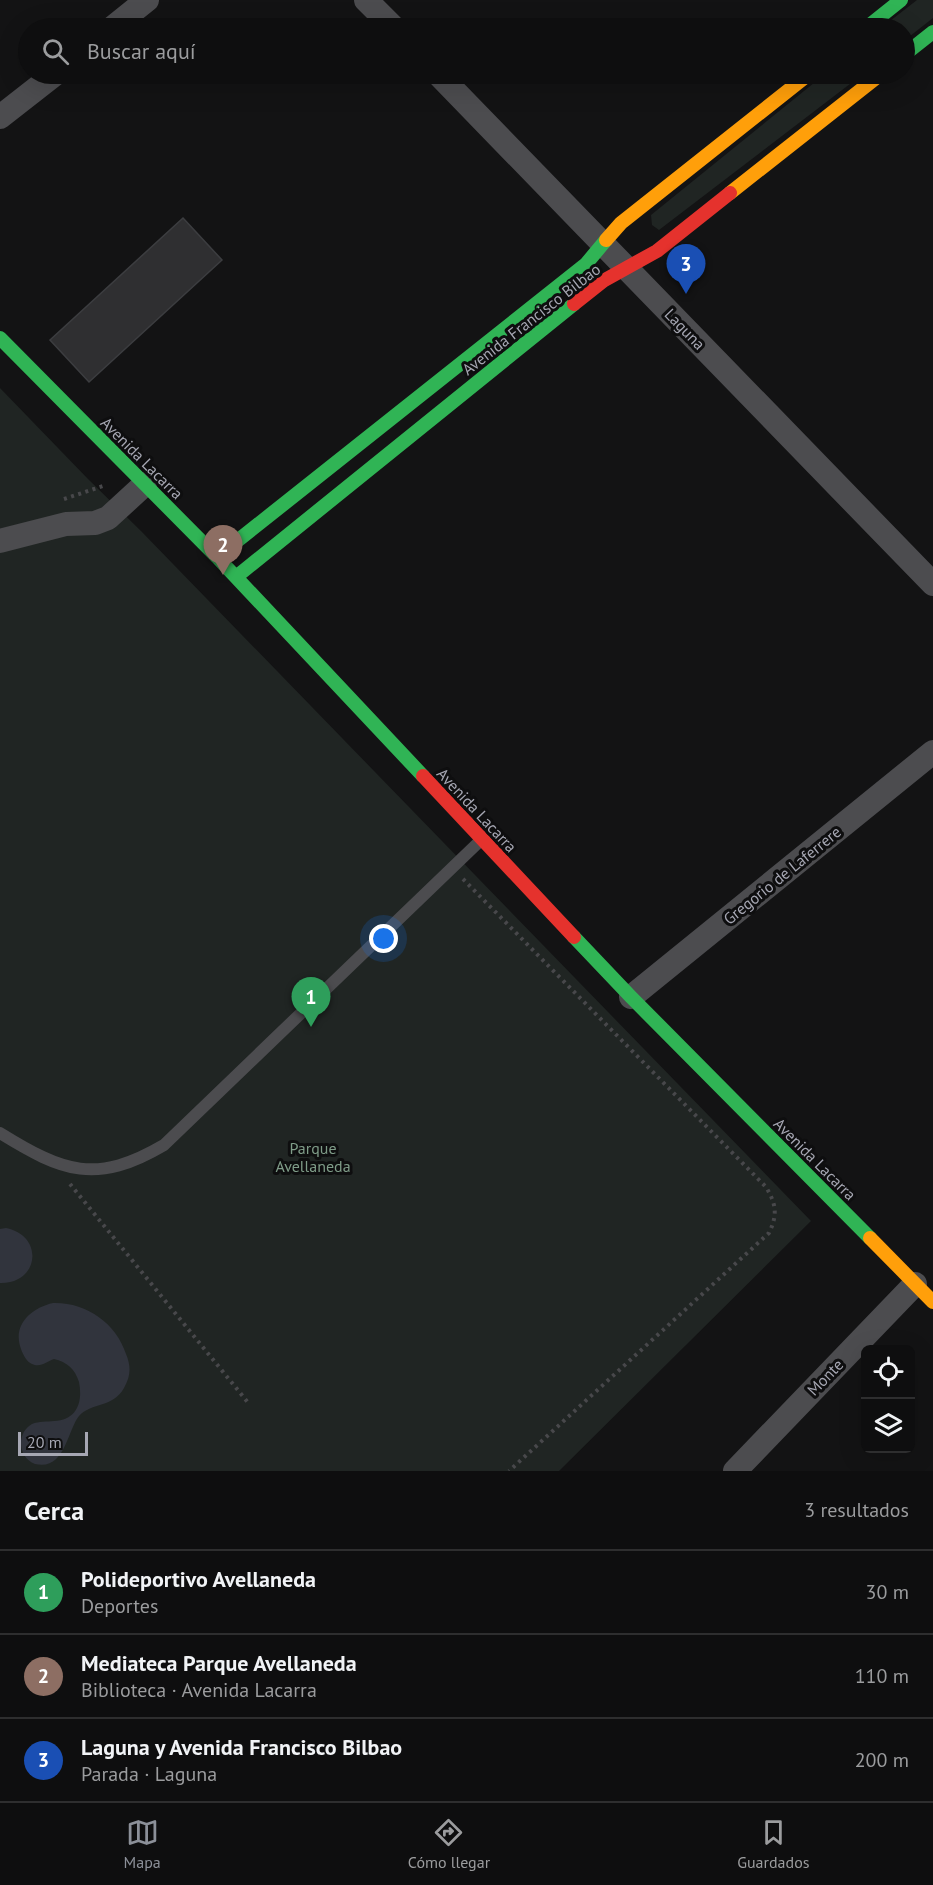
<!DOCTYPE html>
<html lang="es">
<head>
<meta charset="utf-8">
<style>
  :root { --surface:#0e0e0f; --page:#171718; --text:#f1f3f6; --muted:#9b9c9e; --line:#2e2e2f; --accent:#8c9099 }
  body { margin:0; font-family:"PT Sans",sans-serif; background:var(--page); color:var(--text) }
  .controls { position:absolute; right:18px; bottom:18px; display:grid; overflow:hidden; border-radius:9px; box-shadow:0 6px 24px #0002 }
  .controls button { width:54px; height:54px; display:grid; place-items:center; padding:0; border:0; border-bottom:2px solid var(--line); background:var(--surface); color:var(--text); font:30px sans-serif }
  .scale { position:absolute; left:18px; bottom:15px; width:70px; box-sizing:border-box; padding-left:6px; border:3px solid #a6a7b3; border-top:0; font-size:16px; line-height:21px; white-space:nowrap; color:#a6a7b3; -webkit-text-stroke:4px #0e0e0f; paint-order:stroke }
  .you { position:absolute; left:384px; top:939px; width:21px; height:21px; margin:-15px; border:4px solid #fff; border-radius:50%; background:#1a73e8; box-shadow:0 0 0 9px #1a73e833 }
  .badge { display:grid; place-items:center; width:39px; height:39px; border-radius:50%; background:var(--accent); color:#fff; font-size:20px; font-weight:700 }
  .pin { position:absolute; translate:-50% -50px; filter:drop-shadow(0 2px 3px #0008) }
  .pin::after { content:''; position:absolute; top:32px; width:21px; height:18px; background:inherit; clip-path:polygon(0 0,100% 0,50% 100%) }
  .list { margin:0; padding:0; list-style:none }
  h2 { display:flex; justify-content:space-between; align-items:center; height:78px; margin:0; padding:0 24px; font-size:26px }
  h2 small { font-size:20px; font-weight:400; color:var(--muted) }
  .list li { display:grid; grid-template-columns:39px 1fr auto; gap:18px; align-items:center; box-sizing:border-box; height:84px; padding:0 24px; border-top:2px solid var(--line) }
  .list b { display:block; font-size:22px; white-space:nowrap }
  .list p { margin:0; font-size:20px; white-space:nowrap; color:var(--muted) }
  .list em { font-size:20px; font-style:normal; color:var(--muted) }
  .icon { flex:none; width:33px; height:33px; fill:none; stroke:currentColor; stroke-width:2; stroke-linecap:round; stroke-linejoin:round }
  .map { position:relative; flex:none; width:933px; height:1471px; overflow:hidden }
  .search { position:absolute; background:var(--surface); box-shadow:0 6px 24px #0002; left:18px; right:18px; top:18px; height:66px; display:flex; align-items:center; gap:15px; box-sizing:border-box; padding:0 21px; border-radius:33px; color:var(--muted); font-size:22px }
  .sheet { height:330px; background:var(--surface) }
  nav { display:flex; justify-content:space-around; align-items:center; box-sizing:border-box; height:84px; border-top:2px solid var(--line); background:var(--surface); font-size:16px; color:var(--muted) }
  nav a { display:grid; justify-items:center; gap:3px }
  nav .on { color:var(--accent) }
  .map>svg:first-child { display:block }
  .green { fill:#202523 }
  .water { fill:#31343d }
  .building { fill:#2f2f31; stroke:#3c3d40; stroke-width:1.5 }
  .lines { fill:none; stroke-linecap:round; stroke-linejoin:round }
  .path { stroke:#48484b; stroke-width:4; stroke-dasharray:3 4.5; stroke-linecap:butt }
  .lane { stroke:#4c4c4f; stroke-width:12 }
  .street { stroke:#4c4c4f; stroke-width:24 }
  .fast { stroke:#30b455; stroke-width:14 }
  .slow { stroke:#ff9f0a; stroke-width:14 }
  .jam { stroke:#e5322d; stroke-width:14 }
  .labels { text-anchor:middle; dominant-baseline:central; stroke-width:6; stroke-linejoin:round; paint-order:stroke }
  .street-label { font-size:16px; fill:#a6a7b3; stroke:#0e0e0f }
  .park-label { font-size:16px; fill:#7f9c88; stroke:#0e0e0f }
</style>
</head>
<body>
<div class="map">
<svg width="933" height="1471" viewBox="0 0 933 1471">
  <rect width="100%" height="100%" fill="#131314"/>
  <path class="green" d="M917,0H933V18L905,40L904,28H881Z
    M825,74H863L659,230L652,225L651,215Z
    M0,388L88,479L141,531L811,1221L559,1471H0Z"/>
  <path class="water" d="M6,1228C45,1236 39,1284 0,1283V1229Z
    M53,1303C86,1302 116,1323 126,1354C131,1366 131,1376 124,1388C113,1408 92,1402 79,1416C67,1431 65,1471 35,1464C18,1458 16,1433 32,1424C39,1421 47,1422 54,1421C77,1420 83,1402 79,1382C75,1369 67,1362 54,1359C47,1361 41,1368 32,1364C27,1362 23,1355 21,1349C12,1325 31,1308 53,1303Z"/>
  <path class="building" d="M183,218L222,260L89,382L50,340Z"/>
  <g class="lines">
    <path class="path" d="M64,499L106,485
      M463,879L766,1187C776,1204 778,1214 769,1233L509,1471
      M70,1184L250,1405"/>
    <path class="lane" d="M0,1133C63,1172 96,1185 164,1145L481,840"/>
    <path class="street" d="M366,0L394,28
      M112,28L147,0
      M438,74L933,584
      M0,117L55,74
      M0,541L66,524L95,523L108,518L145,484
      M631,997L933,752
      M735,1471L915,1284"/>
    <path class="fast" d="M866,28L901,0
      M904,55L933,32
      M0,338L217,557L423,776
      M217,557L586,264L606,240
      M236,577L574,304
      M574,937L631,997L870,1238"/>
    <path class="slow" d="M730,193L881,74
      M606,240L621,223L809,74
      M870,1238L933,1302"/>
    <path class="jam" d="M574,304L603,281L657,251L730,193
      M423,776L574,937"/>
  </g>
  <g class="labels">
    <g class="street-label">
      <text transform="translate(531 319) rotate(-38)">Avenida Francisco Bilbao</text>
      <text transform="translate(685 329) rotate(46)">Laguna</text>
      <text transform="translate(142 458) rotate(45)">Avenida Lacarra</text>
      <text transform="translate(477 810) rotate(47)">Avenida Lacarra</text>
      <text transform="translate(782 875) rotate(-39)">Gregorio de Laferrere</text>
      <text transform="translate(815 1159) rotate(45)">Avenida Lacarra</text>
      <text transform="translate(825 1377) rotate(-46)">Monte</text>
    </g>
    <g class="park-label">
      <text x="313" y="1148">Parque<tspan x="313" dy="18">Avellaneda</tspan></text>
    </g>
  </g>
</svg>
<div class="controls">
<button><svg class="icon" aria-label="locate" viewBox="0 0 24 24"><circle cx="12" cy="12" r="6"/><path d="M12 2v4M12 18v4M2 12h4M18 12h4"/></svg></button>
<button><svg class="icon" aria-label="layers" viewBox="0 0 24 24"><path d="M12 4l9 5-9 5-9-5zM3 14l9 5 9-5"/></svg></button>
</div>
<div class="scale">20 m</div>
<div class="you"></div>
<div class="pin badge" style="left:311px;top:1027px;background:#2e9e5b">1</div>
<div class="pin badge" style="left:223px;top:575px;background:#8d6e63">2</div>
<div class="pin badge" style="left:686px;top:294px;background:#1a4fb4">3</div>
<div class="search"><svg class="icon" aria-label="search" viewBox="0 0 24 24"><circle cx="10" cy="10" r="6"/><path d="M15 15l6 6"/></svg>Buscar aquí</div>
</div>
<section class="sheet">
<h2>Cerca<small>3 resultados</small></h2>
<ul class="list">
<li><span class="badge" style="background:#2e9e5b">1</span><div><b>Polideportivo Avellaneda</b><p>Deportes</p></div><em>30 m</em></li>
<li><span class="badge" style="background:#8d6e63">2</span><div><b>Mediateca Parque Avellaneda</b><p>Biblioteca · Avenida Lacarra</p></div><em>110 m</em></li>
<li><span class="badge" style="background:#1a4fb4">3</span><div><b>Laguna y Avenida Francisco Bilbao</b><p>Parada · Laguna</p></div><em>200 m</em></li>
</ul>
</section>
<nav>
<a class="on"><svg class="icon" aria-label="map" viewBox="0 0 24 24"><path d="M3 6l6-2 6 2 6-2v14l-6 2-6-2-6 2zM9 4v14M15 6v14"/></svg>Mapa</a>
<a><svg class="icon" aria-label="directions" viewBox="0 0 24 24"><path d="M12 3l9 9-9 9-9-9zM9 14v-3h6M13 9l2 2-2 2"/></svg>Cómo llegar</a>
<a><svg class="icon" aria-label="saved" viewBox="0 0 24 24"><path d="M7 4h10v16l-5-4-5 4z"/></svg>Guardados</a>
</nav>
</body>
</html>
